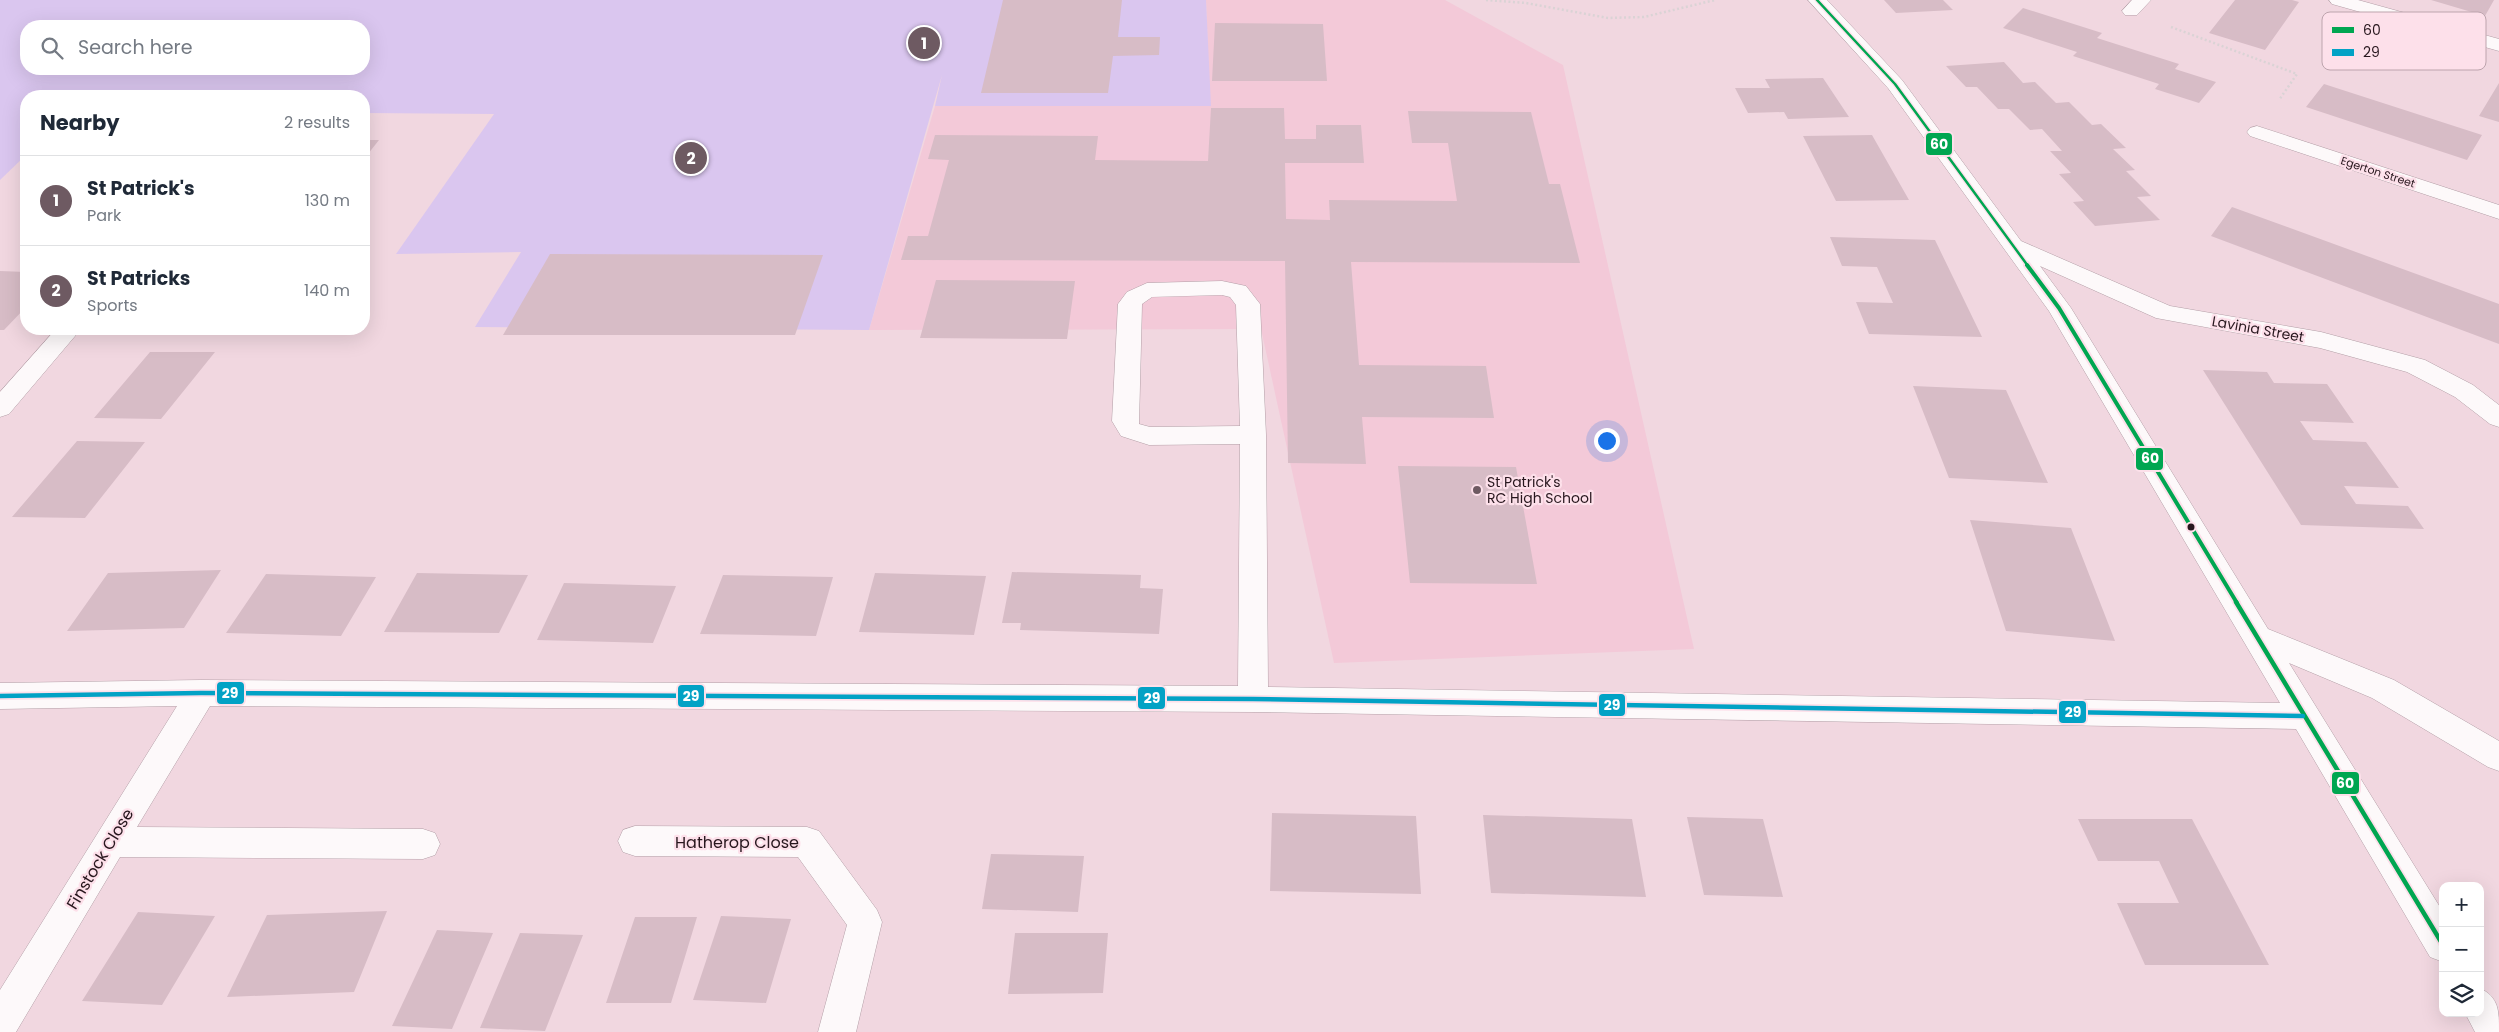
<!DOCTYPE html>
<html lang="en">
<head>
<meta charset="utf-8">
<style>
  :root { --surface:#fff; --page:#f6f6f7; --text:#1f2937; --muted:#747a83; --line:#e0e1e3; --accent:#6e5a62 }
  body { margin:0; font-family:Poppins,sans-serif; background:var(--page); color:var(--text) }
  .controls { position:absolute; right:15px; bottom:15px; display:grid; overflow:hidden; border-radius:10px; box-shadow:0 5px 20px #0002 }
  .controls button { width:45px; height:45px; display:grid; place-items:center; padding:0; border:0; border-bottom:1px solid var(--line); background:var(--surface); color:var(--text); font:25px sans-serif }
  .you { position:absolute; left:1606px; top:440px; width:18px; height:18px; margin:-12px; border:4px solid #fff; border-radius:50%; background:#1a73e8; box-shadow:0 0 0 8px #1a73e833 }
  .badge { display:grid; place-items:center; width:32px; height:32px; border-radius:50%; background:var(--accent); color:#fff; font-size:16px; font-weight:700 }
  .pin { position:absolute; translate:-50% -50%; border:2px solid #fff; box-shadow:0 1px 5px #0006 }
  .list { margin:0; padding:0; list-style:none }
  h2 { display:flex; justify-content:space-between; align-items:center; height:65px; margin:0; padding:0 20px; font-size:21px }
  h2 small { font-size:16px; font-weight:400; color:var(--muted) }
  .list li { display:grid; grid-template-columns:32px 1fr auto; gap:15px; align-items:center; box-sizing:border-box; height:90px; padding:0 20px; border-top:1px solid var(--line) }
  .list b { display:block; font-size:19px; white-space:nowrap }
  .list p { margin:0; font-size:16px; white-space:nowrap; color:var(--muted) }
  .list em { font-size:16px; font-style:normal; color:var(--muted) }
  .icon { flex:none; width:28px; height:28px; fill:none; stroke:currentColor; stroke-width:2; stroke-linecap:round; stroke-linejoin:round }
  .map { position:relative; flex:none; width:2499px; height:1032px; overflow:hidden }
  .search { position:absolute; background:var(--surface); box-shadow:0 5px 20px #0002; left:20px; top:20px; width:350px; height:55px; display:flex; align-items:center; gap:12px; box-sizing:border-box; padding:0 18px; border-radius:20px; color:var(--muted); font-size:19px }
  .panel { position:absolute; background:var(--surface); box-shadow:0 5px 20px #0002; left:20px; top:90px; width:350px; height:245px; border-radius:20px }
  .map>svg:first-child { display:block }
  .built { fill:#f3c9d8 }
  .green { fill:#dac6ef; fill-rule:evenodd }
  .building { fill:#d7bcc6 }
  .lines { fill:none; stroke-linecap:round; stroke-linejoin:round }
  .minor-casing { stroke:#b39fa7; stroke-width:1 }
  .path { stroke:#dad3d5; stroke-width:2.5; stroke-dasharray:2 2.5; stroke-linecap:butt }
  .minor { fill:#fdf9fa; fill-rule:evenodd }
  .bus-1-far2-casing { stroke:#fde0ea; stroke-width:5 }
  .bus-1-far1-casing { stroke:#fde0ea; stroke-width:8 }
  .bus-1-casing { stroke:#fde0ea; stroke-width:8 }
  .bus-2-casing { stroke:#fde0ea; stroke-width:8 }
  .bus-1-far2 { stroke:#00a651; stroke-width:2.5 }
  .bus-1-far1 { stroke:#00a651; stroke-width:4 }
  .bus-1 { stroke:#00a651; stroke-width:4.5 }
  .bus-2 { stroke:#02a2c5; stroke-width:4.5 }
  .poi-dot { fill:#6e5a62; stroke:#fde0ea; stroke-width:2 }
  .bus-dot { fill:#28171e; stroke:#fde0ea; stroke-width:2 }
  .labels { text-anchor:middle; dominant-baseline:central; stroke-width:4.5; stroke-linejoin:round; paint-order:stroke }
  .far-street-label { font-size:11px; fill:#28171e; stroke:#fde0ea }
  .street-label { font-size:14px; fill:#28171e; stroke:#fde0ea }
  .poi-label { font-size:14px; fill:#28171e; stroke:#fde0ea; text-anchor:start }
  .near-street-label { font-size:16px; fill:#28171e; stroke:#fde0ea }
  .key { fill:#fde0ea; stroke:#bda4ad; stroke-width:1 }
  .key-label { font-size:14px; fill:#28171e }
  .line-badge { stroke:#fde0ea; stroke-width:2 }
  .badge-label { font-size:14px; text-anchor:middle; font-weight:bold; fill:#fff }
</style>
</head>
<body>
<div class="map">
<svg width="2499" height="1032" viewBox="0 0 2499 1032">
  <rect width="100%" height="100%" fill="#f1d7e0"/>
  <path class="built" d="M1206,0H1445L1563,65L1694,649L1334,663L1261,329L869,330L935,106H1210Z"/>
  <path class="green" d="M0,0H1206L1211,106H935L942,75L869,330L475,327L521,252L396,254L494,114L364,113V96H26V155L0,180ZM26,26H364V69H26Z"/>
  <path class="building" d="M1003,0H1122L1118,37H1160L1159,55L1113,56L1108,93H981Z
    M1884,0H1943L1953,10L1896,13Z
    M2235,0H2292L2299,2L2265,50L2209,33Z
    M2431,0H2494L2485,16Z
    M2023,8L2102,33L2097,38L2179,64L2175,69L2216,82L2199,103L2155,89L2159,84L2073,56L2077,52L2003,28Z
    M1215,23L1323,24L1327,81H1212Z
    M2004,62L2023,83L2035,82L2056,103L2069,102L2092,125L2101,124L2126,148L2113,149L2135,170L2126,171L2151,196L2137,197L2160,220L2095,226L2073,202L2084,201L2059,174L2071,173L2050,151H2062L2042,129L2030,130L2009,109H1998L1977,87H1966L1946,66Z
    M1823,78L1849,117L1788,119L1784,112L1748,113L1735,88H1770L1765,79Z
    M2499,83V122L2479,116Z
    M2324,84L2482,135L2467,160L2306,107Z
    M1211,108H1284L1285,139H1316V125H1361L1364,163H1285L1286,219L1330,220L1329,200L1457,201L1448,143H1412L1408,111L1531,112L1549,184H1560L1580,263L1351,262L1359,365L1486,366L1494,418L1362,417L1366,464L1288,463L1285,261L901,260L908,236H928L949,160L928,159L935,135L1098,136L1095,160L1208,161Z
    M1872,135L1909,200L1836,201L1803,136Z
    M364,140H379L364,159Z
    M2232,207L2499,304V344L2211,236Z
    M1830,237L1935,240L1982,337L1869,334L1856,302L1893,303L1877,267L1842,266Z
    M550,254L823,255L795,335H503Z
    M0,271L26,272V307L4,330H0Z
    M936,280L1075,281L1067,339L920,338Z
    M166,329H246L241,335L162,334Z
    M150,352H215L161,419L94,418Z
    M2203,370L2267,372L2274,383L2327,384L2354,423L2300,421L2313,440L2366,442L2399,488L2344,486L2356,504L2408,506L2424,529L2301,525Z
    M1913,386L2006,390L2048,483L1949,478Z
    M77,441L145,442L85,518L12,517Z
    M1398,466L1516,467L1537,584L1410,583Z
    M1970,520L2071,528L2115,641L2006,631Z
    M221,570L184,628L67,631L108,573Z
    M1012,572L1141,575L1140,588L1163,589L1159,634L1020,630L1021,623H1002Z
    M417,573L528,575L499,633L384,632Z
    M875,573L986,576L974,635L859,632Z
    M266,574L376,577L341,636L226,633Z
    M723,575L833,577L816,636L700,634Z
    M564,583L676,586L653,643L537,640Z
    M1272,813L1416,816L1421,894L1270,891Z
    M1483,815L1632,819L1646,897L1491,893Z
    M1687,817L1763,819L1783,897L1704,895Z
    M2078,819H2192L2269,965H2145L2117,903H2179L2159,861H2098Z
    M991,854L1084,856L1078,912L982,909Z
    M387,911L354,992L227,997L267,915Z
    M138,912L215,916L162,1005L82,1001Z
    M721,916L791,919L766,1003L693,1000Z
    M635,917H697L671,1003H606Z
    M437,930L493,933L452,1029L392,1026Z
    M520,933L583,935L545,1031L480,1028Z
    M1015,933H1108L1103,993L1008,994Z"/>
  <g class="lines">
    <g class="minor-casing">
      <path id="minor" d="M1808,0H1827L1902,80L2021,241L2170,306L2321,332L2425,360L2473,385L2499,405V427L2490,424L2455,397L2407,372L2320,348L2156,318L2040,266L2071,308L2268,629L2394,680L2499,741V771L2488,767L2372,698L2289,663L2443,912V962L2430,957L2296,729L1253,712L210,706L137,827L423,829L435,833L440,844L435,855L423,859L120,857L16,1032H0V990L177,706L0,709V683L201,680L1238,686L1240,444L1149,445L1121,436L1112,421L1118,304L1127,292L1147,283L1222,281L1246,286L1260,304L1266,435L1268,687L2280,703L2049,311L1888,88ZM1222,295L1230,297L1236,305L1240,426L1150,427L1139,424L1142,304L1152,297Z
        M2132,0H2151L2137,15H2125L2122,11Z
        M2329,0H2358L2499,39V51L2332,4Z
        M2257,126L2499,205V219L2250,136L2247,132L2250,128Z
        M56,329H81L9,414L0,417V392Z
        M635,826L807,827L819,831L877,910L882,922L856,1032H818L847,925L798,857L635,856L623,852L618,841L623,830Z
        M2480,988C2499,998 2499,1010 2499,1032H2475L2465,1013H2480Z"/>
    </g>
    <path class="path" d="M1486,0L1526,3L1608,18L1644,17L1715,0
      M2171,27L2297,74L2279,100"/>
    <use href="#minor" class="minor"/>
    <g class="bus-1-far2-casing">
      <path id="bus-1-far2" d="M1817,0L1895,84L2028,266"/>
    </g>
    <g class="bus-1-far1-casing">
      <path id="bus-1-far1" d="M2027,265L2059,308L2237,603"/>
    </g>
    <g class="bus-1-casing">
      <path id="bus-1" d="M2236,602L2443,945"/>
    </g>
    <g class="bus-2-casing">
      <path id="bus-2" d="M0,696L201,693L1253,699L2303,716"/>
    </g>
    <use href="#bus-1-far2" class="bus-1-far2"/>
    <use href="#bus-1-far1" class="bus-1-far1"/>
    <use href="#bus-1" class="bus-1"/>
    <use href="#bus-2" class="bus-2"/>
  </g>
  <circle class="poi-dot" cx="1477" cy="490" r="5"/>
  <circle class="bus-dot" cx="2191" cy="527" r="4.5"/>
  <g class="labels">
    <g class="far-street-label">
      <text transform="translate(2378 172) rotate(18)">Egerton Street</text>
    </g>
    <g class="street-label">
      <text transform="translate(2258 329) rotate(10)">Lavinia Street</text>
    </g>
    <g class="poi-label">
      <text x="1487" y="482">St Patrick's<tspan x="1487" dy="16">RC High School</tspan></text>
    </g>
    <g class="near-street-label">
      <text x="737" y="842">Hatherop Close</text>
      <text transform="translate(100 859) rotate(-59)">Finstock Close</text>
    </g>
  </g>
  <rect x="2322" y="12" width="164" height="58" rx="8" class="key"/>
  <rect x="2332" y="27" width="22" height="6" fill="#00a651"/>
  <rect x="2332" y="49" width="22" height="7" fill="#02a2c5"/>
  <g class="key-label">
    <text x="2363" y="35">60</text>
    <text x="2363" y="57">29</text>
  </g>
  <g class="line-badge">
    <rect x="1925" y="132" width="28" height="24" rx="5" fill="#00a651"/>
    <rect x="2135" y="447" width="29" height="24" rx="5" fill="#00a651"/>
    <rect x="216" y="681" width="29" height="24" rx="5" fill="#02a2c5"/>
    <rect x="677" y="684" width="28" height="24" rx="5" fill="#02a2c5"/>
    <rect x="1137" y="686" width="29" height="24" rx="5" fill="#02a2c5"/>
    <rect x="1598" y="693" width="28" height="24" rx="5" fill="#02a2c5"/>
    <rect x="2058" y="700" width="29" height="24" rx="5" fill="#02a2c5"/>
    <rect x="2331" y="771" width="29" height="24" rx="5" fill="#00a651"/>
  </g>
  <g class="badge-label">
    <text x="1939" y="149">60</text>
    <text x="2150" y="463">60</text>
    <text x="230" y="698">29</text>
    <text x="691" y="701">29</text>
    <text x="1152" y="703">29</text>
    <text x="1612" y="710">29</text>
    <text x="2073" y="717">29</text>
    <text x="2345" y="788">60</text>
  </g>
</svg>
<div class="controls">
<button>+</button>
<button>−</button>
<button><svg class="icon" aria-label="layers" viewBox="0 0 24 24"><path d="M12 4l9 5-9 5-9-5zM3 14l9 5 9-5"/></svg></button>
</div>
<div class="you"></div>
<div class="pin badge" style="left:924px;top:43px">1</div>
<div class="pin badge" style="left:691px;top:158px">2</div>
<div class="search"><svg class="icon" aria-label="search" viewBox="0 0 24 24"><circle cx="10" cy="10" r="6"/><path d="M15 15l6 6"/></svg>Search here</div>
<section class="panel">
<h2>Nearby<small>2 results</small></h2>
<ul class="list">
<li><span class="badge">1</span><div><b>St Patrick's</b><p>Park</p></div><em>130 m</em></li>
<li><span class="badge">2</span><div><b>St Patricks</b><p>Sports</p></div><em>140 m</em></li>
</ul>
</section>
</div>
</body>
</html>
